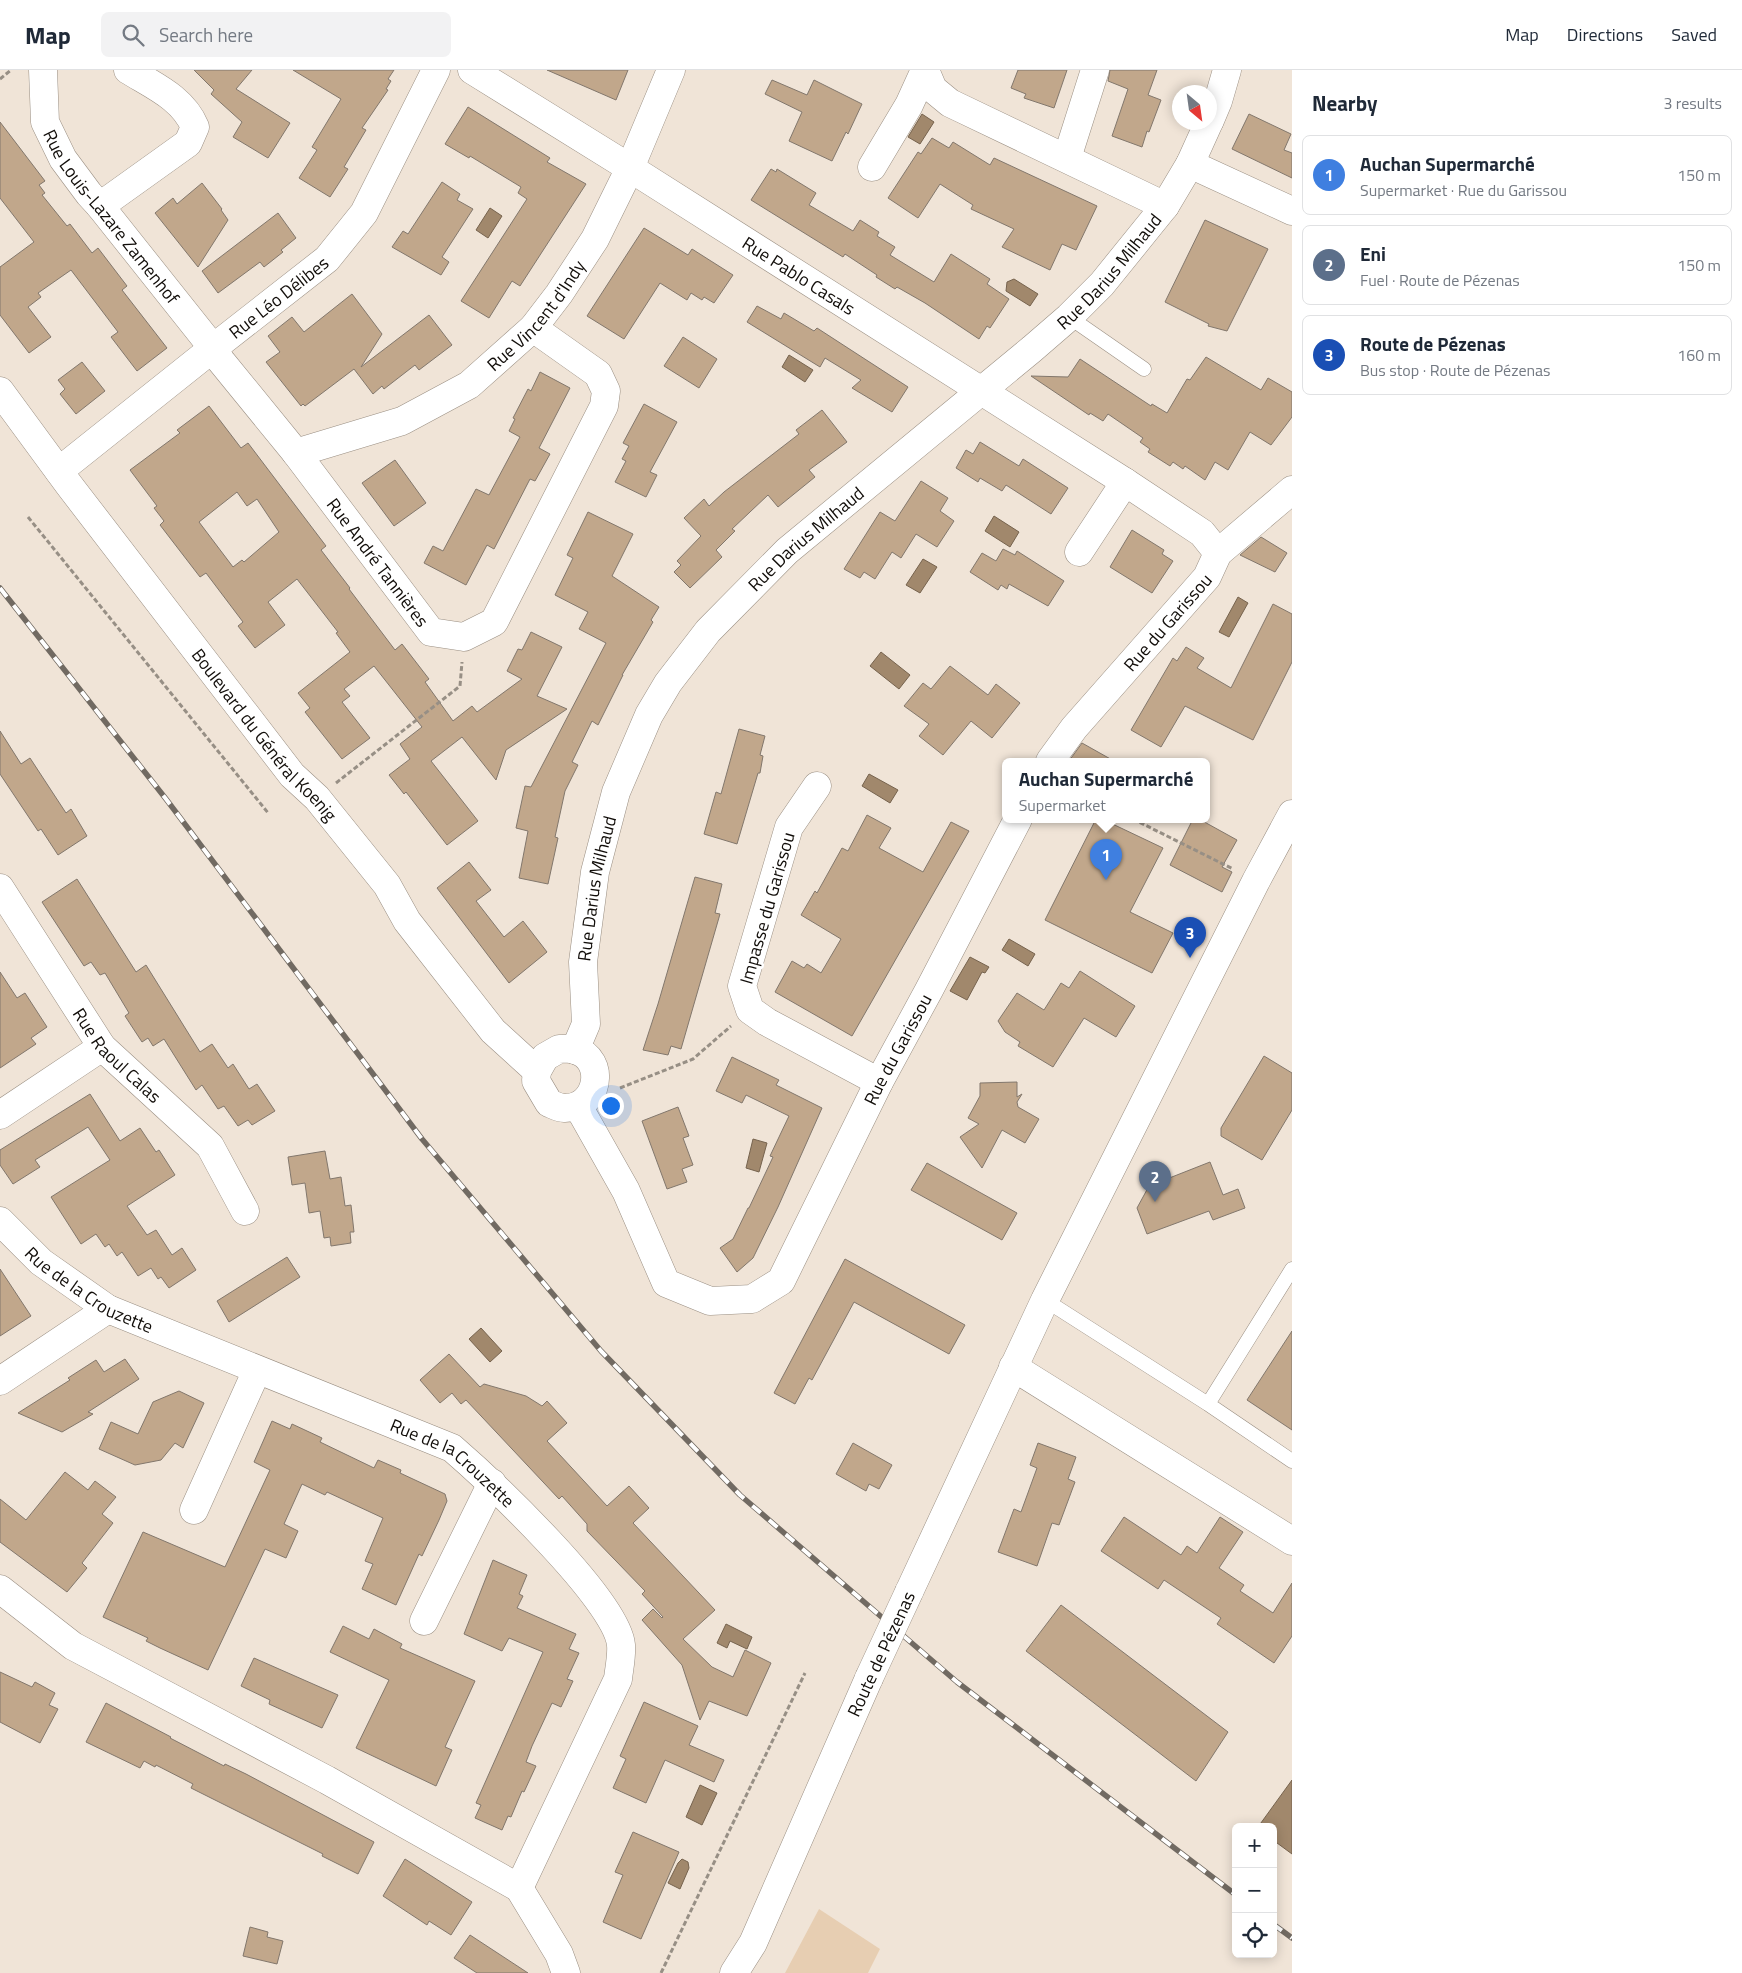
<!DOCTYPE html>
<html lang="en">
<head>
<meta charset="utf-8">
<style>
  :root { --surface:#fff; --page:#f2f2f3; --text:#1f2937; --muted:#747a83; --line:#e0e1e3; --accent:#db2777 }
  body { margin:0; font-family:"Titillium Web",sans-serif; background:var(--page); color:var(--text) }
  .controls { position:absolute; right:15px; bottom:15px; display:grid; overflow:hidden; border-radius:8px; box-shadow:0 2px 12px #0003 }
  .controls button { width:45px; height:45px; display:grid; place-items:center; padding:0; border:0; border-bottom:1px solid var(--line); background:var(--surface); color:var(--text); font:25px sans-serif }
  .compass { position:absolute; left:1172px; top:15px; width:45px; height:45px; border-radius:50%; background:var(--surface); box-shadow:0 2px 12px #0003; rotate:151deg }
  .you { position:absolute; left:610px; top:1035px; width:18px; height:18px; margin:-12px; border:4px solid #fff; border-radius:50%; background:#1a73e8; box-shadow:0 0 0 8px #1a73e833 }
  .badge { display:grid; place-items:center; width:32px; height:32px; border-radius:50%; background:var(--accent); color:#fff; font-size:16px; font-weight:700 }
  .pin { position:absolute; translate:-50% -41px; filter:drop-shadow(0 1px 2px #0008) }
  .pin::after { content:''; position:absolute; top:26px; width:18px; height:15px; background:inherit; clip-path:polygon(0 0,100% 0,50% 100%) }
  .popup { position:absolute; left:1002px; top:688px; width:208px; height:65px; box-sizing:border-box; display:grid; place-content:center; border-radius:8px; background:var(--surface); filter:drop-shadow(0 1px 4px #0005); font-size:16px; white-space:nowrap; color:var(--muted) }
  .popup b { font-size:19px; color:var(--text) }
  .popup::after { content:''; position:absolute; left:50%; top:100%; margin-left:-10px; border:10px solid transparent; border-top-color:var(--surface) }
  .list { margin:0; padding:0; list-style:none }
  h2 { display:flex; justify-content:space-between; align-items:center; height:65px; margin:0; padding:0 20px; font-size:21px }
  h2 small { font-size:16px; font-weight:400; color:var(--muted) }
  .list li { display:grid; grid-template-columns:32px 1fr auto; gap:15px; align-items:center; box-sizing:border-box; height:80px; margin:0 10px 10px; padding:0 10px; border:1px solid var(--line); border-radius:8px }
  .list b { display:block; font-size:19px; white-space:nowrap }
  .list p { margin:0; font-size:16px; white-space:nowrap; color:var(--muted) }
  .list em { font-size:16px; font-style:normal; color:var(--muted) }
  .icon { flex:none; width:28px; height:28px; fill:none; stroke:currentColor; stroke-width:2; stroke-linecap:round; stroke-linejoin:round }
  .map { position:relative; flex:none; width:1292px; height:1903px; overflow:hidden }
  header { display:flex; align-items:center; gap:30px; box-sizing:border-box; height:70px; padding:0 25px; background:var(--surface); border-bottom:1px solid var(--line) }
  header strong { font-size:24px }
  nav { display:flex; gap:28px; margin-inline-start:auto; font-size:18px }
  .search { width:350px; height:45px; background:var(--page); display:flex; align-items:center; gap:12px; box-sizing:border-box; padding:0 18px; border-radius:8px; color:var(--muted); font-size:19px }
  main { display:flex }
  aside { flex:1; background:var(--surface) }
  .map>svg:first-child { display:block }
  .green { fill:#e7ceb2 }
  .water { fill:#a1886c; stroke:#76634e }
  .building { fill:#c1a78b; stroke:#82776c; fill-rule:evenodd }
  .lines { fill:none; stroke-linecap:round; stroke-linejoin:round }
  .lane-casing { stroke:#9a8f83; stroke-width:15 }
  .street-casing { stroke:#9a8f83; stroke-width:29 }
  .primary-casing { stroke:#9a8f83; stroke-width:29 }
  .path { stroke:#978f85; stroke-width:3; stroke-dasharray:5 2.5; stroke-linecap:butt }
  .lane { stroke:#fff; stroke-width:14 }
  .street { stroke:#fff; stroke-width:28 }
  .primary { stroke:#fff; stroke-width:28 }
  .rail-casing { stroke:#716a62; stroke-width:5.5 }
  .rail { stroke:#fff; stroke-width:4; stroke-dasharray:11; stroke-linecap:butt }
  .primary-bridge-casing { stroke:#9a8f83; stroke-width:29; stroke-linecap:butt }
  .primary-bridge { stroke:#fff; stroke-width:28 }
  .labels { text-anchor:middle; dominant-baseline:central; stroke-width:5; stroke-linejoin:round; paint-order:stroke }
  .street-label { font-size:18px; fill:#110d09; stroke:#fff }
</style>
</head>
<body>
<header>
<strong>Map</strong>
<div class="search"><svg class="icon" aria-label="search" viewBox="0 0 24 24"><circle cx="10" cy="10" r="6"/><path d="M15 15l6 6"/></svg>Search here</div>
<nav><a>Map</a><a>Directions</a><a>Saved</a></nav>
</header>
<main>
<div class="map">
<svg width="1292" height="1903" viewBox="0 0 1292 1903">
  <rect width="100%" height="100%" fill="#f0e4d7"/>
  <path class="green" d="M819,1839L880,1879L868,1903H785Z"/>
  <path class="water" d="M922,44L934,52L920,74L908,67Z
    M490,138L502,146L488,168L476,160Z
    M1014,209L1038,224L1030,236L1006,221L1007,212Z
    M789,285L813,300L805,312L782,297Z
    M994,446L1019,462L1010,477L985,461Z
    M923,489L937,497L920,523L906,515Z
    M1238,527L1248,533L1229,567L1219,562Z
    M881,582L910,605L899,619L870,596Z
    M869,704L898,720L890,733L862,716Z
    M1009,869L1035,884L1028,896L1002,880Z
    M970,887L989,897L985,903L982,902L967,930L950,921Z
    M753,1069L767,1073L759,1102L746,1098Z
    M481,1258L502,1281L490,1292L469,1269Z
    M726,1554L752,1567L747,1579L730,1571L727,1578L717,1573Z
    M1292,1710V1784L1273,1770V1757H1258Z
    M700,1715L717,1723L702,1755L686,1747Z
    M682,1789L688,1792L689,1798L680,1819L668,1813L678,1793Z"/>
  <path class="building" d="M194,0H252L236,19L290,53L268,88L233,67L242,52L211,24L214,20Z
    M293,0H394L388,9L391,11L386,19L388,20L362,58L366,60L344,97L348,99L330,127L299,108L317,80L312,77L341,29Z
    M547,0H628L616,30Z
    M1018,0H1067L1054,38L1024,28L1026,24L1011,18Z
    M1110,0H1157L1148,25L1161,30L1149,62L1147,61L1142,77L1112,66L1128,19L1108,11Z
    M772,10L807,25L814,10L862,34L848,64L846,62L832,91L789,71L802,42L765,24Z
    M468,37L550,88L547,92L586,114L520,216L512,211L489,248L461,231L527,129L518,123L521,117L470,86L469,88L445,74Z
    M1249,44L1291,64L1284,80L1292,83V108L1232,79Z
    M0,52L45,111L39,115L45,123L42,125L67,156L70,154L92,183L98,178L127,216L122,220L167,278L137,301L111,267L118,262L71,200L38,223L41,227L28,237L51,267L29,283L0,245V197L34,172L0,128Z
    M932,68L949,78L953,72L990,95L994,88L1097,136L1076,180L1062,174L1050,200L1002,177L1014,159L971,139L973,135L940,114L918,148L888,128L918,82L921,84Z
    M771,99L776,102L777,99L816,123L809,135L853,161L860,150L879,162L877,166L895,177L890,185L934,212L951,184L990,209L987,214L1009,229L990,258L987,256L979,269L925,233L897,217L895,219L876,207L877,205L845,184L843,187L751,130Z
    M442,112L460,124L457,130L473,139L442,187L449,192L441,205L392,177L403,161L408,164Z
    M202,113L222,139L221,140L228,150L198,197L155,143L173,128L177,134Z
    M278,143L296,168L281,180L283,182L264,197L260,192L218,223L202,201Z
    M1205,150L1268,179L1227,261L1208,256L1209,254L1165,232Z
    M644,158L688,185L692,179L733,205L714,233L704,227L702,230L691,223L687,230L660,213L624,269L587,246Z
    M352,224L382,264L361,297L429,245L452,275L419,300L415,295L384,319L382,316L373,324L354,299L305,336L303,334L301,336L266,292L280,282L268,266L292,247L304,262Z
    M757,236L781,249L784,243L814,261L817,258L908,317L892,342L852,318L861,310L825,288L820,297L747,252Z
    M683,267L717,289L699,318L664,296Z
    M1206,287L1261,320L1268,308L1292,322V347L1271,375L1250,362L1228,400L1215,392L1205,410L1185,396L1183,399L1173,392L1170,396L1148,382L1150,379L1140,372L1143,368L1108,344L1103,351L1090,343L1089,345L1031,306L1068,307L1080,289L1151,336L1152,334L1167,343L1187,309L1190,310Z
    M82,292L105,321L76,344L60,324L65,319L58,310Z
    M540,302L570,318L539,378L550,384L535,411L530,409L494,479L487,475L466,515L424,493L433,476L443,481L476,419L489,425L520,367L509,361L515,349L513,348L528,319L531,321Z
    M644,334L677,352L650,402L657,405L646,427L615,412L626,391L622,389L629,376L623,373Z
    M209,336L241,378L248,373L326,476L321,480L350,518L349,519L395,580L402,574L429,609L425,612L453,651L472,636L477,642L522,609L507,601L518,579L522,580L531,562L562,577L537,626L567,639L506,680L496,710L462,667L431,691L478,751L447,775L406,722L404,724L389,705L410,689L400,674L422,657L374,596L344,619L350,626L342,632L370,668L342,689L305,642L310,638L298,623L350,582L336,563L338,562L297,509L268,532L285,555L255,578L238,556L243,552L206,503L200,507L160,455L164,451L154,438L157,436L130,400L180,363L177,360ZM237,422L247,436L257,429L279,462L244,492L242,490L233,497L199,452Z
    M822,340L847,372L809,400L815,407L778,437L768,425L732,459L735,461L716,480L722,487L690,518L674,502L681,495L677,491L701,466L684,448L704,429L709,436L724,422L799,364L796,360Z
    M980,372L1019,396L1023,389L1068,418L1051,444L1006,415L1002,421L980,408L978,412L956,398L966,380L973,384Z
    M395,390L426,433L394,456L362,413Z
    M921,411L948,428L940,441L954,451L937,477L916,464L901,488L892,482L875,509L864,502L860,508L844,499L880,442L895,451Z
    M588,442L633,464L612,506L659,537L651,550L653,552L622,605H623L598,655L592,651L572,692L578,695L565,721L555,767L558,768L548,814L519,808L528,761L516,758L525,716L531,717L606,573L579,559L588,542L555,525L573,488L567,485Z
    M1132,460L1164,480L1162,484L1173,491L1152,523L1110,497Z
    M1261,467L1287,483L1275,502L1240,485Z
    M1003,479L1015,485L1017,481L1064,511L1048,536L1009,514L1007,519L1001,515L998,520L970,502L982,483L996,491Z
    M1273,534L1292,544V592L1253,670L1185,636L1161,677L1131,660L1173,588L1177,591L1186,577L1204,588L1197,598L1231,618Z
    M950,596L988,625L996,614L1020,633L992,668L971,651L943,685L919,666L929,654L904,636L923,613L931,619Z
    M739,659L765,666L760,685L763,686L760,703H758L737,774L704,764L716,722L721,724Z
    M0,661L21,694L30,688L66,743L71,739L87,766L58,785L41,759L38,761L0,704Z
    M1082,673L1114,691H1069Z
    M867,745L891,758L879,778L923,802L951,752L969,761L852,966L775,922L792,891L804,898L807,894L821,903L841,869L801,845L815,821L817,823L842,778L848,781Z
    M1096,749H1102L1163,778L1130,842L1173,863L1152,903L1045,850Z
    M1193,749H1199L1237,770L1222,797L1232,802L1222,822L1170,795Z
    M469,792L491,820L476,831L504,867L523,851L547,882L509,913L437,818Z
    M695,807L722,814L715,843L720,844L681,979L671,976L668,985L643,980L658,934Z
    M77,809L136,902L146,895L200,982L212,974L228,998L233,994L249,1019L257,1014L275,1041L252,1055L248,1050L238,1056L224,1036L218,1039L202,1015L196,1020L164,969L153,976L148,968L142,972L125,946L129,943L105,903L100,905L91,892L84,896L42,832Z
    M1080,901L1135,936L1116,967L1084,948L1053,997L1018,976L1020,972L1005,962L998,951L1017,923L1044,940L1061,913L1069,918Z
    M0,902L17,928L25,923L47,957L31,968L36,974L0,998Z
    M1264,986L1292,1003V1040L1262,1090L1221,1066V1058Z
    M732,987L779,1010L776,1015L822,1038L778,1137L753,1188L737,1202L720,1178L733,1169L748,1138H749L773,1087L770,1086L789,1046L746,1025L742,1033L716,1021Z
    M1017,1012V1027L1022,1024L1017,1032L1018,1037L1039,1049L1025,1073L1002,1060L982,1098L960,1067L979,1054L968,1048L980,1026V1013Z
    M90,1024L120,1071L140,1058L156,1082L159,1080L175,1105L127,1136L147,1165L156,1160L172,1185L182,1178L196,1200L169,1218L161,1207L158,1209L151,1198L138,1206L122,1182L117,1186L109,1174L105,1177L96,1164L81,1174L51,1127L110,1090L88,1057L35,1090L40,1097L13,1114L0,1095V1080Z
    M678,1037L689,1066L683,1068L693,1095L682,1099L687,1112L667,1119L642,1051Z
    M325,1081L330,1109L341,1107L345,1136L351,1135L354,1162H350L351,1173L331,1176L330,1167L324,1168L320,1141L309,1143L305,1113L292,1115L288,1087Z
    M1210,1092L1223,1125L1238,1119L1245,1138L1213,1150L1209,1141L1147,1164L1137,1138L1149,1116Z
    M927,1093L1017,1143L1002,1170L911,1120Z
    M287,1187L300,1207L229,1252L217,1231Z
    M845,1189L965,1255L949,1284L854,1232L812,1310L809,1308L795,1334L774,1323Z
    M0,1199L31,1246L0,1266Z
    M1292,1261V1360L1247,1330Z
    M449,1284L480,1317L484,1314L526,1326L542,1336L547,1331L567,1353L547,1371L607,1436L629,1416L649,1438L633,1453L715,1540L683,1569L712,1597L733,1607L745,1580L771,1593L747,1646L709,1631L700,1650L682,1595L642,1550L653,1539L662,1548L663,1547L642,1524L645,1521L587,1461V1454L562,1426L559,1429L466,1330L461,1334L452,1323L440,1333L420,1310Z
    M125,1289L139,1309L88,1342L93,1344L62,1362L18,1343L70,1310L68,1308L96,1290L104,1302Z
    M179,1321L204,1333L183,1378L175,1373L161,1390L135,1395L99,1379L111,1352L138,1364L153,1332Z
    M272,1351L290,1359L292,1354L322,1368L320,1372L374,1398L378,1390L401,1400L400,1403L445,1424L447,1431L439,1450L422,1486L419,1484L396,1535L362,1519L373,1494L365,1491L383,1448L327,1422L325,1425L302,1414L284,1454L298,1461L286,1488L265,1479L208,1600L160,1578L146,1571L148,1568L103,1547L143,1462L225,1497L270,1400L254,1392Z
    M853,1373L892,1395L879,1419L869,1414L866,1421L836,1404Z
    M1038,1373L1076,1387L1068,1409L1075,1412L1059,1455L1052,1453L1037,1496L998,1482L1014,1439L1021,1442L1037,1398L1030,1395Z
    M65,1402L88,1420L95,1411L116,1427L102,1444L113,1453L82,1493L87,1498L67,1522L0,1472V1429L26,1450Z
    M1124,1447L1181,1485L1187,1476L1197,1483L1220,1447L1243,1462L1219,1498L1244,1515L1240,1521L1273,1543L1292,1513V1566L1274,1593L1217,1554L1221,1548L1164,1510L1158,1519L1101,1481Z
    M493,1490L527,1505L519,1524L523,1526L517,1538L576,1564L569,1579L579,1583L567,1609L573,1611L561,1637L552,1633L532,1676L526,1692L536,1696L524,1722L522,1721L511,1747L508,1746L502,1760L475,1748L481,1735L476,1733L543,1582L509,1568L502,1581L464,1564Z
    M1061,1535L1228,1662L1196,1711L1026,1581Z
    M343,1556L369,1569L374,1559L402,1574L400,1578L475,1611L445,1677L452,1680L436,1716L356,1678L389,1610L330,1582Z
    M254,1588L338,1625L322,1658L269,1634L270,1630L241,1616Z
    M0,1602L32,1617L35,1612L55,1623L49,1635L58,1639L40,1673L0,1652Z
    M644,1632L698,1656L689,1675L724,1690L714,1712L665,1690L646,1733L613,1718L626,1689L620,1686Z
    M106,1633L171,1667L170,1668L224,1696L225,1694L246,1704L374,1772L358,1804L322,1786L323,1784L191,1718L193,1714L156,1695L155,1697L144,1691L140,1698L86,1672Z
    M633,1762L679,1782L641,1869L603,1852L623,1805L615,1802Z
    M405,1789L472,1832L451,1865L429,1851L427,1855L383,1826Z
    M250,1857L268,1862L267,1867L283,1871L277,1894L243,1886Z
    M470,1865L528,1903H477L454,1888Z"/>
  <g class="lines">
    <g class="lane-casing">
      <path id="lane" d="M1069,247L1144,299
        M1045,1230L1208,1334L1292,1391
        M1208,1334L1292,1199"/>
    </g>
    <g class="street-casing">
      <g id="street">
        <path id="s1" d="M43,0L45,52L63,89L89,124L100,136L205,268L221,291L296,383L431,562L464,567L494,552L604,336L606,321L598,304L533,258"/>
        <path id="s2" d="M472,0L630,98L1125,412L1202,463L1218,483"/>
        <path d="M925,0L933,19L950,33L1165,136"/>
        <path d="M1210,50L1218,31L1227,0"/>
        <path d="M1067,88L1095,0"/>
        <path d="M1190,94L1292,141"/>
        <path d="M872,97L909,35L925,0"/>
        <path d="M100,136L188,73L195,57C183,28 154,16 128,0"/>
        <path id="s3" d="M0,321L69,415L292,705L317,728L387,815L407,851L493,961L537,1001"/>
        <path id="s4" d="M296,383L402,351L469,315L533,258L559,224L595,169L630,98L671,0"/>
        <path id="s5" d="M59,401L212,279L327,189L364,143L436,0"/>
        <path d="M1079,482L1125,412"/>
        <path id="s6" d="M1050,691L1074,658L1207,507L1218,483L1292,420"/>
        <path d="M817,716L789,757L742,916L750,940L767,952L879,1012"/>
        <path id="s7" d="M0,818L102,977L210,1076L245,1141"/>
        <path d="M559,979C564,979 570,978 575,980C607,989 599,1039 564,1038C559,1038 554,1035 549,1033L536,1011L537,1001L545,987Z"/>
        <path id="s8" d="M575,980L586,954L583,892L595,802L616,722L649,645L668,613L708,561L787,481L1032,279L1069,247L1102,214L1165,136L1190,94L1209,52"/>
        <path id="s9" d="M578,1036L626,1121L666,1213L710,1231L752,1229L781,1211L879,1012L929,920L1018,749"/>
        <path d="M0,1045L102,977"/>
        <path id="s10" d="M0,1151L41,1192L108,1239L452,1378C489,1410 617,1530 621,1575C622,1586 619,1599 618,1609L519,1818"/>
        <path d="M1013,1297L1292,1471"/>
        <path d="M0,1311L108,1239"/>
        <path d="M194,1440L257,1300"/>
        <path d="M0,1519L73,1576L327,1710L519,1818L559,1884L566,1903"/>
        <path d="M424,1551L492,1413"/>
      </g>
    </g>
    <g class="primary-casing">
      <path id="primary" d="M909,1522L1045,1230L1256,811L1292,744
        M734,1903L753,1873L869,1608"/>
    </g>
    <path class="path" d="M0,9L11,0
      M28,447L269,744
      M336,713L460,616L462,592
      M1133,749L1233,799
      M620,1018L693,989L731,956
      M661,1903L805,1603"/>
    <use href="#lane" class="lane"/>
    <use href="#street" class="street"/>
    <use href="#primary" class="primary"/>
    <g class="rail-casing">
      <path id="rail" d="M0,518L166,729L422,1069L601,1281L740,1425L957,1612L1236,1825
        M1273,1854L1292,1868"/>
    </g>
    <use href="#rail" class="rail"/>
    <g class="primary-bridge-casing">
      <path id="primary-bridge" d="M869,1608L909,1522"/>
    </g>
    <use href="#primary-bridge" class="primary-bridge"/>
  </g>
  <g class="labels">
    <g class="street-label">
      <text stroke="none"><textPath href="#s1" startOffset="168">Rue Louis-Lazare Zamenhof</textPath></text>
      <text stroke="none"><textPath href="#s8" startOffset="990">Rue Darius Milhaud</textPath></text>
      <text stroke="none"><textPath href="#s2" startOffset="386">Rue Pablo Casals</textPath></text>
      <text stroke="none"><textPath href="#s5" startOffset="280">Rue Léo Délibes</textPath></text>
      <text stroke="none"><textPath href="#s4" startOffset="284">Rue Vincent d'Indy</textPath></text>
      <text stroke="none"><textPath href="#s8" startOffset="585">Rue Darius Milhaud</textPath></text>
      <text stroke="none"><textPath href="#s1" startOffset="605">Rue André Tannières</textPath></text>
      <text stroke="none"><textPath href="#s6" startOffset="182">Rue du Garissou</textPath></text>
      <text stroke="none"><textPath href="#s3" startOffset="434">Boulevard du Général Koenig</textPath></text>
      <text stroke="none"><textPath href="#s8" startOffset="165">Rue Darius Milhaud</textPath></text>
      <text transform="translate(767 838) rotate(-74)">Impasse du Garissou</text>
      <text stroke="none"><textPath href="#s9" startOffset="581">Rue du Garissou</textPath></text>
      <text stroke="none"><textPath href="#s7" startOffset="205">Rue Raoul Calas</textPath></text>
      <text stroke="none"><textPath href="#s10" startOffset="114">Rue de la Crouzette</textPath></text>
      <text stroke="none"><textPath href="#s10" startOffset="519">Rue de la Crouzette</textPath></text>
      <text transform="translate(881 1584) rotate(-65)">Route de Pézenas</text>
    </g>
  </g>
</svg>
<div class="controls">
<button>+</button>
<button>−</button>
<button><svg class="icon" aria-label="locate" viewBox="0 0 24 24"><circle cx="12" cy="12" r="6"/><path d="M12 2v4M12 18v4M2 12h4M18 12h4"/></svg></button>
</div>
<svg class="compass" viewBox="-18 -18 36 36"><path d="M0-13l5 13h-10z" fill="#e53935"/><path d="M0 13l5-13h-10z" fill="#747a83"/></svg>
<div class="you"></div>
<div class="pin badge" style="left:1106px;top:810px;background:#3f7fe0">1</div>
<div class="popup"><b>Auchan Supermarché</b>Supermarket</div>
<div class="pin badge" style="left:1155px;top:1132px;background:#5c6f8a">2</div>
<div class="pin badge" style="left:1190px;top:888px;background:#1a4fb4">3</div>
</div>
<aside>
<h2>Nearby<small>3 results</small></h2>
<ul class="list">
<li><span class="badge" style="background:#3f7fe0">1</span><div><b>Auchan Supermarché</b><p>Supermarket · Rue du Garissou</p></div><em>150 m</em></li>
<li><span class="badge" style="background:#5c6f8a">2</span><div><b>Eni</b><p>Fuel · Route de Pézenas</p></div><em>150 m</em></li>
<li><span class="badge" style="background:#1a4fb4">3</span><div><b>Route de Pézenas</b><p>Bus stop · Route de Pézenas</p></div><em>160 m</em></li>
</ul>
</aside>
</main>
</body>
</html>
